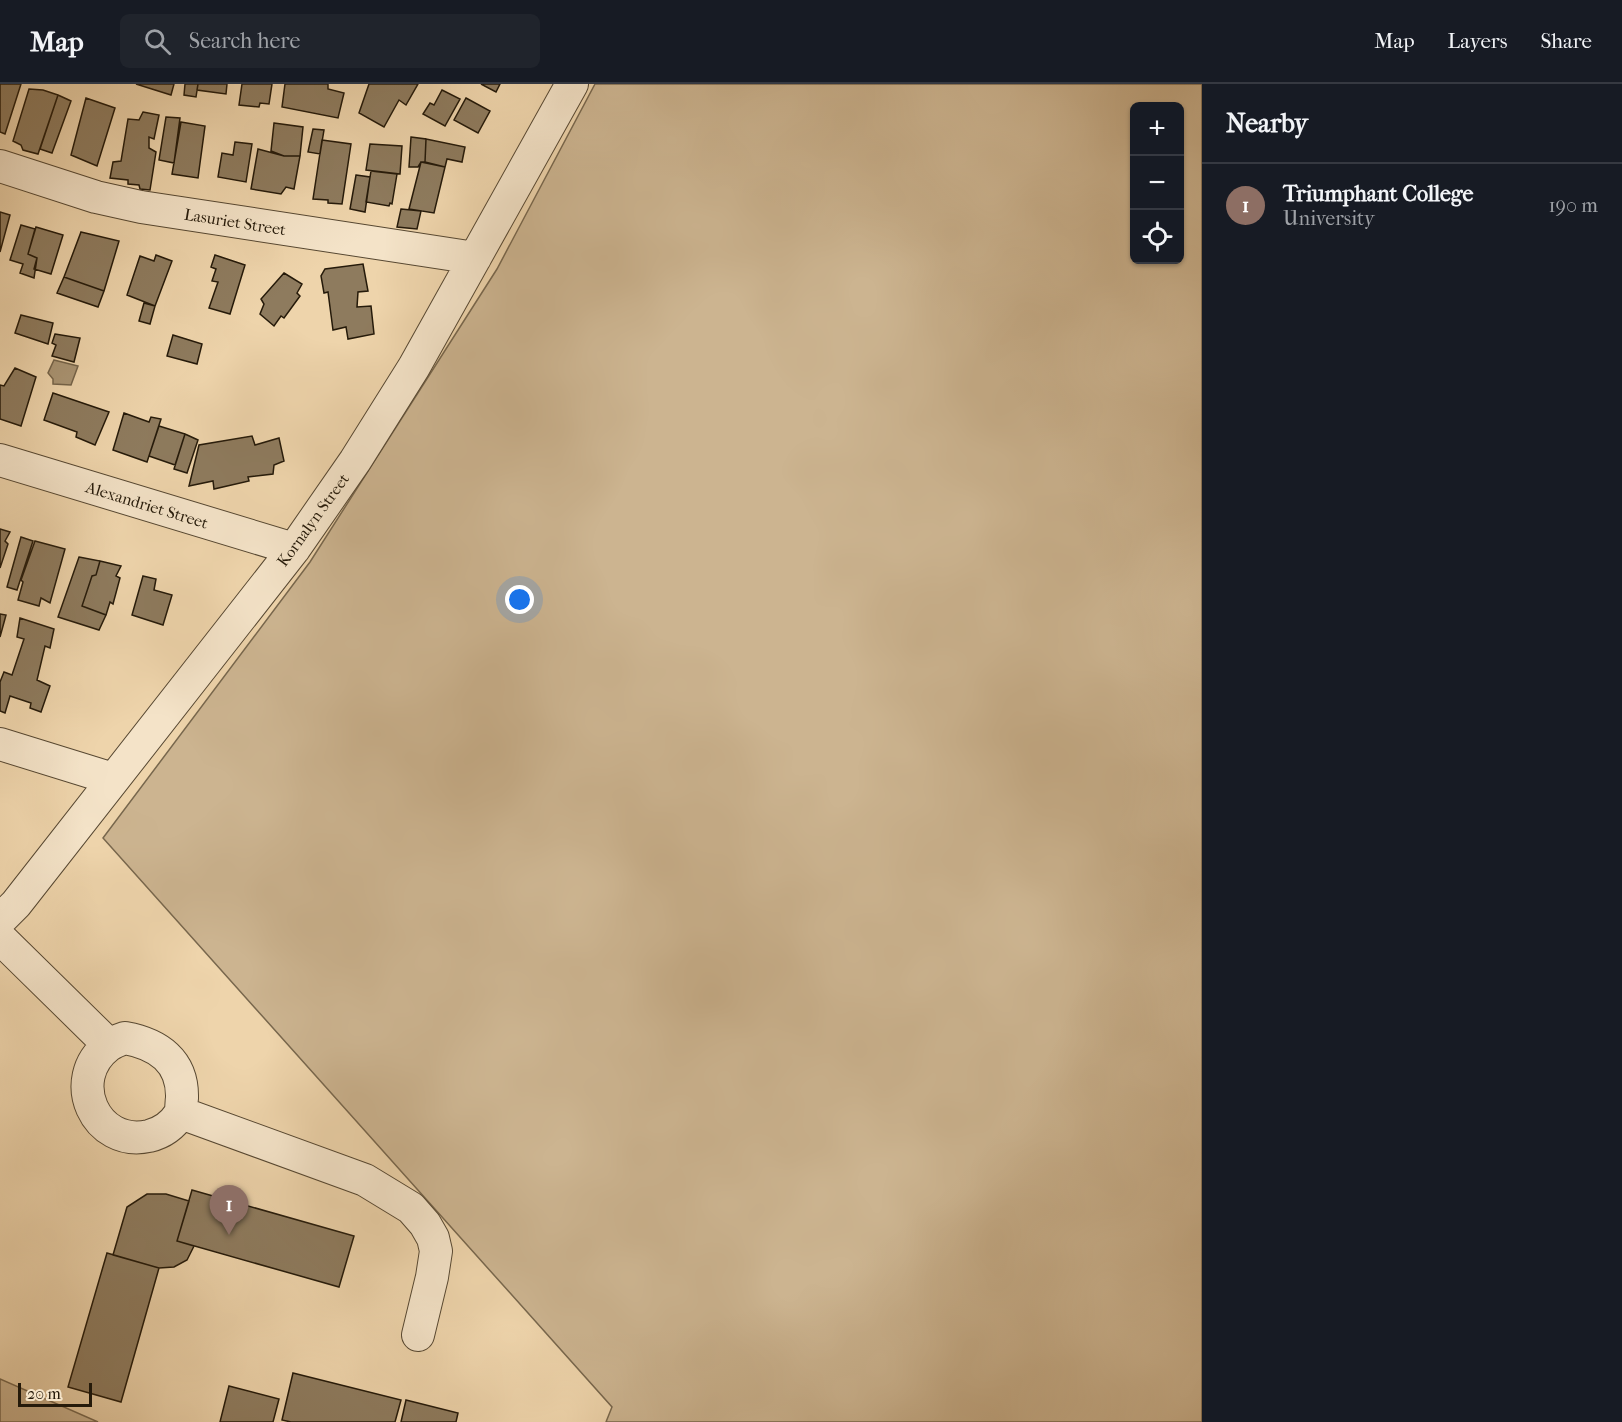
<!DOCTYPE html>
<html lang="en">
<head>
<meta charset="utf-8">
<style>
  :root { --surface:#171b24; --page:#20242c; --text:#f1f3f6; --muted:#9ea1a6; --line:#363941; --accent:#2563eb }
  body { margin:0; font-family:"IM FELL French Canon",serif; background:var(--page); color:var(--text) }
  .controls { position:absolute; right:18px; top:18px; display:grid; overflow:hidden; border-radius:9px; box-shadow:0 2px 4px #0004 }
  .controls button { width:54px; height:54px; display:grid; place-items:center; padding:0; border:0; border-bottom:2px solid var(--line); background:var(--surface); color:var(--text); font:30px sans-serif }
  .scale { position:absolute; left:18px; bottom:15px; width:74px; box-sizing:border-box; padding-left:6px; border:3px solid #251a0a; border-top:0; font-size:16px; line-height:21px; white-space:nowrap; color:#251a0a; -webkit-text-stroke:4px #f4e3c8; paint-order:stroke }
  .you { position:absolute; left:520px; top:516px; width:21px; height:21px; margin:-15px; border:4px solid #fff; border-radius:50%; background:#1a73e8; box-shadow:0 0 0 9px #1a73e833 }
  .badge { display:grid; place-items:center; width:39px; height:39px; border-radius:50%; background:var(--accent); color:#fff; font-size:20px; font-weight:700 }
  .pin { position:absolute; translate:-50% -50px; filter:drop-shadow(0 2px 3px #0008) }
  .pin::after { content:''; position:absolute; top:32px; width:21px; height:18px; background:inherit; clip-path:polygon(0 0,100% 0,50% 100%) }
  .list { margin:0; padding:0; list-style:none }
  h2 { display:flex; justify-content:space-between; align-items:center; height:78px; margin:0; padding:0 24px; font-size:26px }
  h2 small { font-size:20px; font-weight:400; color:var(--muted) }
  .list li { display:grid; grid-template-columns:39px 1fr auto; gap:18px; align-items:center; box-sizing:border-box; height:84px; padding:0 24px; border-top:2px solid var(--line) }
  .list b { display:block; font-size:22px; white-space:nowrap }
  .list p { margin:0; font-size:20px; white-space:nowrap; color:var(--muted) }
  .list em { font-size:20px; font-style:normal; color:var(--muted) }
  .icon { flex:none; width:33px; height:33px; fill:none; stroke:currentColor; stroke-width:2; stroke-linecap:round; stroke-linejoin:round }
  .map { position:relative; flex:none; width:1202px; height:1338px; overflow:hidden }
  header { display:flex; align-items:center; gap:36px; box-sizing:border-box; height:84px; padding:0 30px; background:var(--surface); border-bottom:2px solid var(--line) }
  header strong { font-size:28px }
  nav { display:flex; gap:33px; margin-inline-start:auto; font-size:21px }
  .search { width:420px; height:54px; background:var(--page); display:flex; align-items:center; gap:15px; box-sizing:border-box; padding:0 21px; border-radius:9px; color:var(--muted); font-size:22px }
  main { display:flex }
  aside { flex:1; background:var(--surface) }
  .map>svg:first-child { display:block }
  .grass { fill:#ccb490; stroke:#78674d; stroke-width:1.5; fill-rule:evenodd }
  .water { fill:#aa9574; stroke:#75644a; stroke-width:1.5 }
  .building { fill:#8e7b5e; stroke:#251a0a; stroke-width:1.5 }
  .lines { fill:none; stroke-linecap:round; stroke-linejoin:round }
  .minor-casing { stroke:#574832; stroke-width:34 }
  .minor { stroke:#f4e3c8; stroke-width:32 }
  .labels { text-anchor:middle; dominant-baseline:central; stroke-width:5; stroke-linejoin:round; paint-order:stroke }
  .street-label { font-size:16px; fill:#251a0a; stroke:#f4e3c8 }
</style>
</head>
<body>
<header>
<strong>Map</strong>
<div class="search"><svg class="icon" aria-label="search" viewBox="0 0 24 24"><circle cx="10" cy="10" r="6"/><path d="M15 15l6 6"/></svg>Search here</div>
<nav><a>Map</a><a>Layers</a><a>Share</a></nav>
</header>
<main>
<div class="map">
<svg width="1202" height="1338" viewBox="0 0 1202 1338">
  <rect width="100%" height="100%" fill="#eed4ab"/>
  <filter id="stains"><feTurbulence type="fractalNoise" baseFrequency=".00333" numOctaves="4"/><feColorMatrix values="0 0 0 0 .2 0 0 0 0 .09 0 0 0 0 .02 0 0 0 .5 -.17"/></filter>
  <radialGradient id="worn" r=".72"><stop offset=".6" stop-color="#630" stop-opacity="0"/><stop offset="1" stop-color="#630" stop-opacity=".3"/></radialGradient>
  <path class="grass" d="M595,0H1202V1338H606L612,1323L103,754L310,478L497,185ZM1180,22V176H1134V22Z
    M0,1295L98,1338H0Z"/>
  <path class="water" d="M54,276L78,282L71,301L53,300V295L48,289Z"/>
  <path class="building" d="M0,0H21L5,50L0,48Z
    M136,0H174L171,11Z
    M185,0H198L196,13L184,11Z
    M198,0H227L226,10L197,6Z
    M242,0H272L269,20L260,19L259,23L239,21Z
    M285,0H328V5L344,9L338,34L282,23Z
    M369,0H418L406,21L399,16L384,43L359,29Z
    M481,0H500L496,8Z
    M29,5L43,6L58,11L38,70L23,66L21,61L13,57Z
    M442,6L460,15L445,42L423,30L430,19L434,21Z
    M58,11L71,17L52,69L40,65Z
    M86,14L115,24L97,82L71,71Z
    M466,14L490,27L478,49L454,36Z
    M143,28L159,31L154,55L149,53V64L156,68L150,106L140,105L139,101L128,100V96L110,94L113,78L121,77L128,35L139,36Z
    M166,33L180,34L174,79L159,76Z
    M181,38L205,42L198,94L172,90Z
    M274,39L303,43L300,72H284L271,67Z
    M313,45L324,46L320,70L308,68Z
    M411,53L426,55L425,78H421L418,83H409Z
    M426,55L465,63L462,78L447,75L445,83L425,78Z
    M322,56L351,60L342,120L328,119V116L313,115Z
    M235,58L252,60L246,98L218,93L222,69L233,71Z
    M370,60L402,62L400,90L366,86Z
    M258,65L284,72H300L294,105L286,103L281,110L251,105Z
    M421,78L445,83L434,129L409,125Z
    M371,87L397,90L392,120L390,119L389,122L366,118Z
    M356,91L370,93L365,128L350,125Z
    M401,125L421,127L417,145L397,143Z
    M0,128L10,131L0,168Z
    M21,141L35,145L28,170L37,174L34,194L20,189L23,180L10,176Z
    M36,143L63,151L51,190L34,185L37,174L28,170Z
    M81,148L119,157L104,207L64,193Z
    M156,171L172,177L155,222L127,211L140,172L154,177Z
    M215,171L245,181L230,230L209,224L218,198L212,197L216,185L211,183Z
    M363,180L368,207L358,208L357,223L371,222L374,250L348,255L346,243L333,246L328,208L324,209L321,192L325,185Z
    M284,189L302,200L297,209L300,212L284,234L281,232L274,242L260,230L264,220L261,215Z
    M64,193L104,207L98,223L57,209Z
    M144,219L155,222L150,240L139,237Z
    M21,231L53,239L48,260L15,249Z
    M55,250L80,254L74,278L52,272L56,261L52,259Z
    M173,251L202,260L197,280L167,272Z
    M15,284L36,293L21,342L0,335V301L4,302Z
    M53,309L109,328L95,361L76,353L77,348L44,336Z
    M124,329L149,338L151,333L161,335L147,378L113,366Z
    M159,342L185,350L175,381L149,372Z
    M185,350L198,356L187,389L174,385Z
    M252,352L255,361L279,354L284,377L274,381L273,390L248,393L249,397L214,405L213,397L189,402L199,361Z
    M0,445L10,448L5,457L8,460L0,484Z
    M21,453L33,457L17,506L7,503Z
    M35,457L65,465L50,519L41,514L39,522L18,516L23,498L21,496Z
    M79,473L100,477L96,491L92,492L82,522L106,531L99,546L58,533Z
    M100,477L121,482L116,492L120,494L113,520L110,518L106,531L82,522L92,492L96,491Z
    M143,492L156,495L154,506L172,511L163,541L132,531Z
    M0,530L6,531L0,553Z
    M20,534L54,545L50,564L45,562L37,596L50,602L41,628L30,624L31,619L10,612L5,629L0,627V598L4,588L12,591L24,555L17,553Z
    M192,1106L354,1152L339,1203L177,1157Z
    M147,1110H166L189,1117L177,1157L194,1162L187,1176L174,1183L159,1184L113,1171L127,1123Z
    M107,1169L159,1184L121,1318L68,1303Z
    M293,1289L401,1316L395,1338H291L282,1336Z
    M229,1302L279,1315L273,1338H220Z
    M406,1316L458,1329L456,1338H401Z"/>
  <g class="lines">
    <g class="minor-casing">
      <path id="minor" d="M0,82L96,113L141,123L475,174
        M0,376L294,465
        M0,660L113,695
        M0,836L16,820L294,465L355,377L414,283L572,0
        M0,854L109,961
        M125,954C158,960 183,977 182,1014C181,1020 182,1027 179,1031C172,1042 161,1049 149,1052C95,1064 65,995 108,962C113,958 119,956 125,954Z
        M181,1029L365,1096L411,1124L425,1140L433,1154L436,1167L432,1193L418,1251"/>
    </g>
    <use href="#minor" class="minor"/>
  </g>
  <g class="labels">
    <g class="street-label">
      <text transform="translate(235 138) rotate(9)">Lasuriet Street</text>
      <text transform="translate(147 421) rotate(17)">Alexandriet Street</text>
      <text transform="translate(313 436) rotate(-54)">Kornalyn Street</text>
    </g>
  </g>
  <rect width="100%" height="100%" filter="url(#stains)"/>
  <rect width="100%" height="100%" fill="url(#worn)"/>
</svg>
<div class="controls">
<button>+</button>
<button>−</button>
<button><svg class="icon" aria-label="locate" viewBox="0 0 24 24"><circle cx="12" cy="12" r="6"/><path d="M12 2v4M12 18v4M2 12h4M18 12h4"/></svg></button>
</div>
<div class="scale">20 m</div>
<div class="you"></div>
<div class="pin badge" style="left:229px;top:1151px;background:#8d6e63">1</div>
</div>
<aside>
<h2>Nearby<small></small></h2>
<ul class="list">
<li><span class="badge" style="background:#8d6e63">1</span><div><b>Triumphant College</b><p>University</p></div><em>190 m</em></li>
</ul>
</aside>
</main>
</body>
</html>
